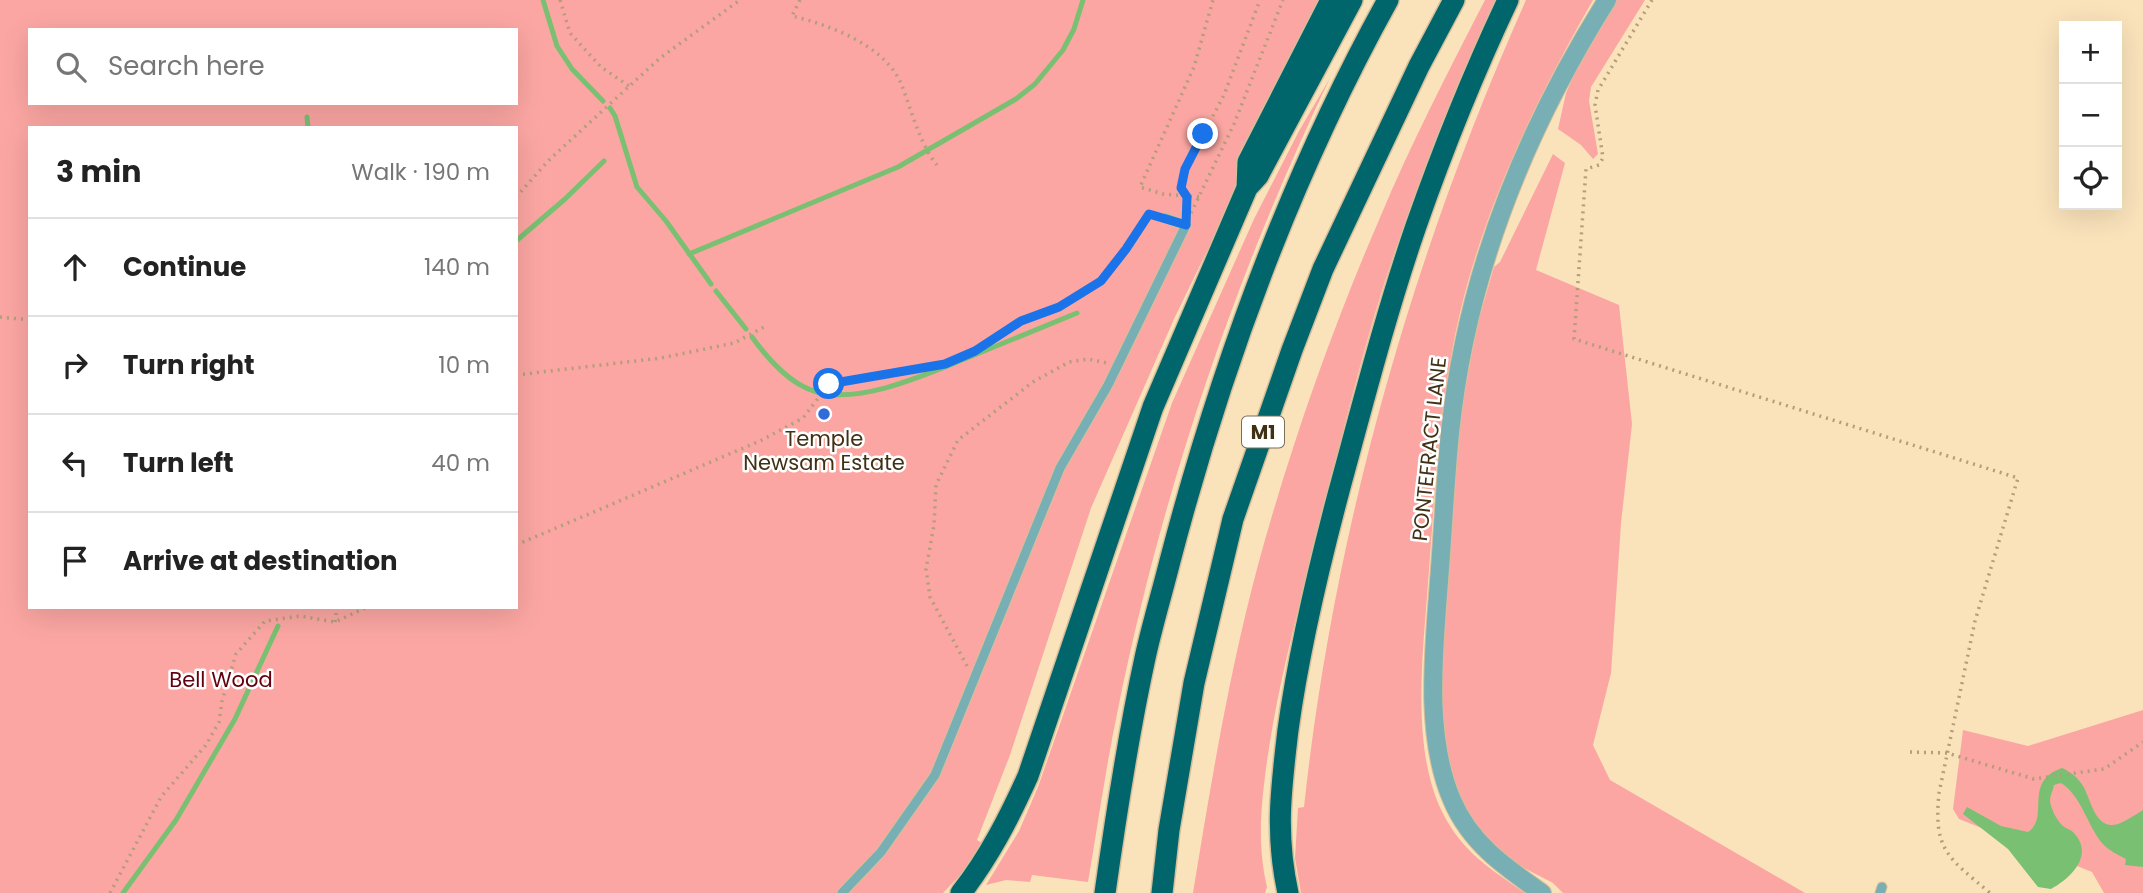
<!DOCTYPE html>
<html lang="en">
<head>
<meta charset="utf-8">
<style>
  :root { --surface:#fff; --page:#f6f6f6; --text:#222; --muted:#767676; --line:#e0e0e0 }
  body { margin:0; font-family:Poppins,sans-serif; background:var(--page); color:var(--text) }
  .controls { position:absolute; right:21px; top:21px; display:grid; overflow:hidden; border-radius:0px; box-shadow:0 7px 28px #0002 }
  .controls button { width:63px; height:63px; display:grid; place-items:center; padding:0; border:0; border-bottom:2px solid var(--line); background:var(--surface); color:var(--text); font:35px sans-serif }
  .stop { position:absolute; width:21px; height:21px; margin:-16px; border:5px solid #1a73e8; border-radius:50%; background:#fff }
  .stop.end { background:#1a73e8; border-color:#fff; box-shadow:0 2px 7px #0008 }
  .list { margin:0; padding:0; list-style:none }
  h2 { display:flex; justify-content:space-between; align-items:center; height:91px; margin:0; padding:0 28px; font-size:30px }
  h2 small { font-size:23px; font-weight:400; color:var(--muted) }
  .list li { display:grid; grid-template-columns:46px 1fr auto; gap:21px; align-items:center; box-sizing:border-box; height:98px; padding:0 28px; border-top:2px solid var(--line) }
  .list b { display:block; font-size:26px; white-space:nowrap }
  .list em { font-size:23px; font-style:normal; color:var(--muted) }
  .icon { flex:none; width:38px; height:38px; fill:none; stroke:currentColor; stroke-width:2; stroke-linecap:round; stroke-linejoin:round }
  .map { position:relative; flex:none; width:2143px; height:893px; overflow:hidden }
  .search { position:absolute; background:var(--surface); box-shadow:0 7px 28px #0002; left:28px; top:28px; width:490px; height:77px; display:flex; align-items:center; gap:18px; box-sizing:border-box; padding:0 24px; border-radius:0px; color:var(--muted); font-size:26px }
  .panel { position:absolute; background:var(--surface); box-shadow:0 7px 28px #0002; left:28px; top:126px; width:490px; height:483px; border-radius:0px }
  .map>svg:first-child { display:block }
  .green { fill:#fba6a2; fill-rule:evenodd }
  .water { fill:#79c072 }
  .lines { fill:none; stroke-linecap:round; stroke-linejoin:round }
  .stream { stroke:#79c072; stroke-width:5 }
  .service-casing { stroke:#d5bf9a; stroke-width:11 }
  .tertiary-casing { stroke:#d5bf9a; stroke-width:20 }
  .motorway-casing { stroke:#d5bf9a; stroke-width:24 }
  .path { stroke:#b29e7a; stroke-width:3.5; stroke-dasharray:2 5; stroke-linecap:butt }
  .service { stroke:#77afb4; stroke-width:9 }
  .tertiary { stroke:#77afb4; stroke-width:18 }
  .motorway { stroke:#00666c; stroke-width:21 }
  .route { stroke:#1a73e8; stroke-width:9 }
  .poi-dot { fill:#326ad8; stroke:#fff; stroke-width:2.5 }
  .labels { text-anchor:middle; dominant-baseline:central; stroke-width:5; stroke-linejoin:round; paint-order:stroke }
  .shield { fill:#fff; stroke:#796f5a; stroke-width:2 }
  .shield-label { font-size:19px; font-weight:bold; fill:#403114 }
  .poi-label { font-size:21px; fill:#403114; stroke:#fff }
  .street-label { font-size:21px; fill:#403114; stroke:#fff }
  .park-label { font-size:21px; fill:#63000f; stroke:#fff }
</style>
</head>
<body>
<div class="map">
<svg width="2143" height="893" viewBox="0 0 2143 893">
  <rect width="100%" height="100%" fill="#fae3bb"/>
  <path class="green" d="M0,0H1338L1206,253L1174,319L1091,508L1010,755L977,840L984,844L969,866L943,893H0ZM30,30H516V103H30ZM30,128H516V607H30Z
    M1485,0H1500C1467,78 1430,155 1401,234C1361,345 1337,461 1307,575C1291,637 1276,698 1267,761C1261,805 1257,844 1267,887L1265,893H1193C1211,783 1229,673 1258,565C1290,448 1331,331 1379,220C1410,145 1448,72 1485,0Z
    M1526,0H1593C1529,112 1473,229 1451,357C1437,431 1434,508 1428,583C1423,652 1412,739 1438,803C1458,849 1486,866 1525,893H1301L1295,858L1298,808L1304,807C1334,529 1412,256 1526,0Z
    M1616,0H1645L1591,87L1589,101L1598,154L1593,159L1581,145L1558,129L1566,93L1575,72Z
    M1330,78C1234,278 1162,492 1118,709C1106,766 1098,824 1088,882L1032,875L1030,882L1006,880L986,885L1019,831L1038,787L1172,403L1254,219L1299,131Z
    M1553,154L1565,163L1536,270L1619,305L1632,424L1621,523L1611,673L1593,745L1610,780L1805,893H1563L1553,883L1516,864L1482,836L1454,793L1439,735L1444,621L1457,432L1477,326L1494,267L1500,262Z
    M2143,710V893H2104L2092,872L1959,819L1953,809L1963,730L2028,746Z"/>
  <path class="water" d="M2062,768C2071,772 2078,778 2083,786C2091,799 2095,831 2118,824C2126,821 2135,815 2143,810V867L2125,865L2126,859C2118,855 2108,850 2102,843C2087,825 2081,795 2061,783L2054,785C2053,790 2050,796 2050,801C2051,809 2057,821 2063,826C2066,829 2070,829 2073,832C2095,854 2072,878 2051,889L2038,887L2008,849L1963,814L1967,807L2001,826L2028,832C2051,817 2022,782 2062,768Z"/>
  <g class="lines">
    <path class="stream" d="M543,0L557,46L572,69L603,101
      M610,108L615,116L637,187L666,221L711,284
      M307,117L308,128
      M516,241L565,199L604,161
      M689,254L898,167L1016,99L1035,84L1063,50L1074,29L1083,0
      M716,291L746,329
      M752,337C768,359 790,385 817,392C862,404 927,374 967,358C1004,343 1041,328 1077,313
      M123,893L176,820L235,719L278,626"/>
    <g class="service-casing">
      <path id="service" d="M842,893L881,852L935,775L1060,468L1108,385L1186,225L1165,218
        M1880,893L1882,887"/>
    </g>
    <g class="tertiary-casing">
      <path id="tertiary" d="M1542,893C1505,867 1470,843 1452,800C1424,735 1434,650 1439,581C1443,532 1445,482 1450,433C1466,276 1524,132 1607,0"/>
    </g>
    <g class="motorway-casing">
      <path id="motorway" d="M1247,188L1248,162L1331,0
        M961,893C989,857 1009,818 1028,776L1153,407L1247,188L1258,176L1352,0
        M1105,893C1116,815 1128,736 1145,658C1152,626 1162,593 1170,561C1221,366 1290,177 1388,0
        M1162,893L1169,830L1194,683L1233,519L1292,350L1323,269L1419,66L1454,0
        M1288,893C1275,834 1281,789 1288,730C1299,649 1318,570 1339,491C1363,403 1386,313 1416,226C1443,149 1473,74 1508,0"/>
    </g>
    <path class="path" d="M560,0L570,33L601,67L629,86
      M800,0L792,16C830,25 887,46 902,86C911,109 921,147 937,165
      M1652,0L1598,90L1595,105L1603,158L1599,165L1586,169L1574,339L2018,478L1975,621L1939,793C1933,851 1949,858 1990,893
      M516,197L550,159L660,58L740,0
      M1199,197L1163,194L1140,187L1194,67L1213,0
      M1186,212L1187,197L1181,189L1185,169L1224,95L1260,0
      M1191,213L1234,124L1283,0
      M0,317L30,320
      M516,375L661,358L734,343L766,326
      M516,545L760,441L803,418L829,384L945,364L975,351L1021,321L1059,307L1101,281L1126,249L1149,214L1153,215
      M335,622L337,607
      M967,666L930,597L926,569L934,525L936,485L958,440L1033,382L1069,362L1088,359L1107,363
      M1910,752L1947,753L2034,779L2104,769L2143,742
      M110,893L161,797L206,745L219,722L222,701L236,654L265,621L300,616L335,622L367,607"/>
    <use href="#service" class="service"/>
    <use href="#tertiary" class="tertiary"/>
    <use href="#motorway" class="motorway"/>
  </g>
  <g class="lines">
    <path class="route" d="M829,384L945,364L975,351L1021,321L1059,307L1101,281L1126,249L1149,214L1186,225L1187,197L1181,188L1185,169L1203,134"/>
  </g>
  <circle class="poi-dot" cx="824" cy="414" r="7"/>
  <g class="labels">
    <rect class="shield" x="1242" y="416.5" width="42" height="31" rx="5"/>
    <g class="shield-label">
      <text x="1263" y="432">M1</text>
    </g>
    <g class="poi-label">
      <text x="824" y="438">Temple<tspan x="824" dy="24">Newsam Estate</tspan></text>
    </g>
    <g class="street-label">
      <text transform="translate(1429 449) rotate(-84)">PONTEFRACT LANE</text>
    </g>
    <g class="park-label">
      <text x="221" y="679">Bell Wood</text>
    </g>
  </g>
</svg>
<div class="controls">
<button>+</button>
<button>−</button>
<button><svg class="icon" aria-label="locate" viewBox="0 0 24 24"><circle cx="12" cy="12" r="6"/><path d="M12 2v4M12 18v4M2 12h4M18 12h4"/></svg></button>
</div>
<div class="stop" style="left:829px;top:384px"></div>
<div class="stop end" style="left:1203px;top:134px"></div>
<div class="search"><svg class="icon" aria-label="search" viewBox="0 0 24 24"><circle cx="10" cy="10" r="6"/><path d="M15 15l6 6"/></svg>Search here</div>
<section class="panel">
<h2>3 min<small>Walk · 190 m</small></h2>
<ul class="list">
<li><svg class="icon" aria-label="ahead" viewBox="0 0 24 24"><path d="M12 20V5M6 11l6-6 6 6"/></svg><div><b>Continue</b></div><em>140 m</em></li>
<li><svg class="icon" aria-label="right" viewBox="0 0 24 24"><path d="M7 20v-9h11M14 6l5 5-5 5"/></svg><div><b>Turn right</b></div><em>10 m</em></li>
<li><svg class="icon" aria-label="left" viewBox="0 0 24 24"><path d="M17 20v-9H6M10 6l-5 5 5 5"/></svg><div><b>Turn left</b></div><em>40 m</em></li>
<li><svg class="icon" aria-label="arrive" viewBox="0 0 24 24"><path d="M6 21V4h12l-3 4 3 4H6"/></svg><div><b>Arrive at destination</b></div></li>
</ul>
</section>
</div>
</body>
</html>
